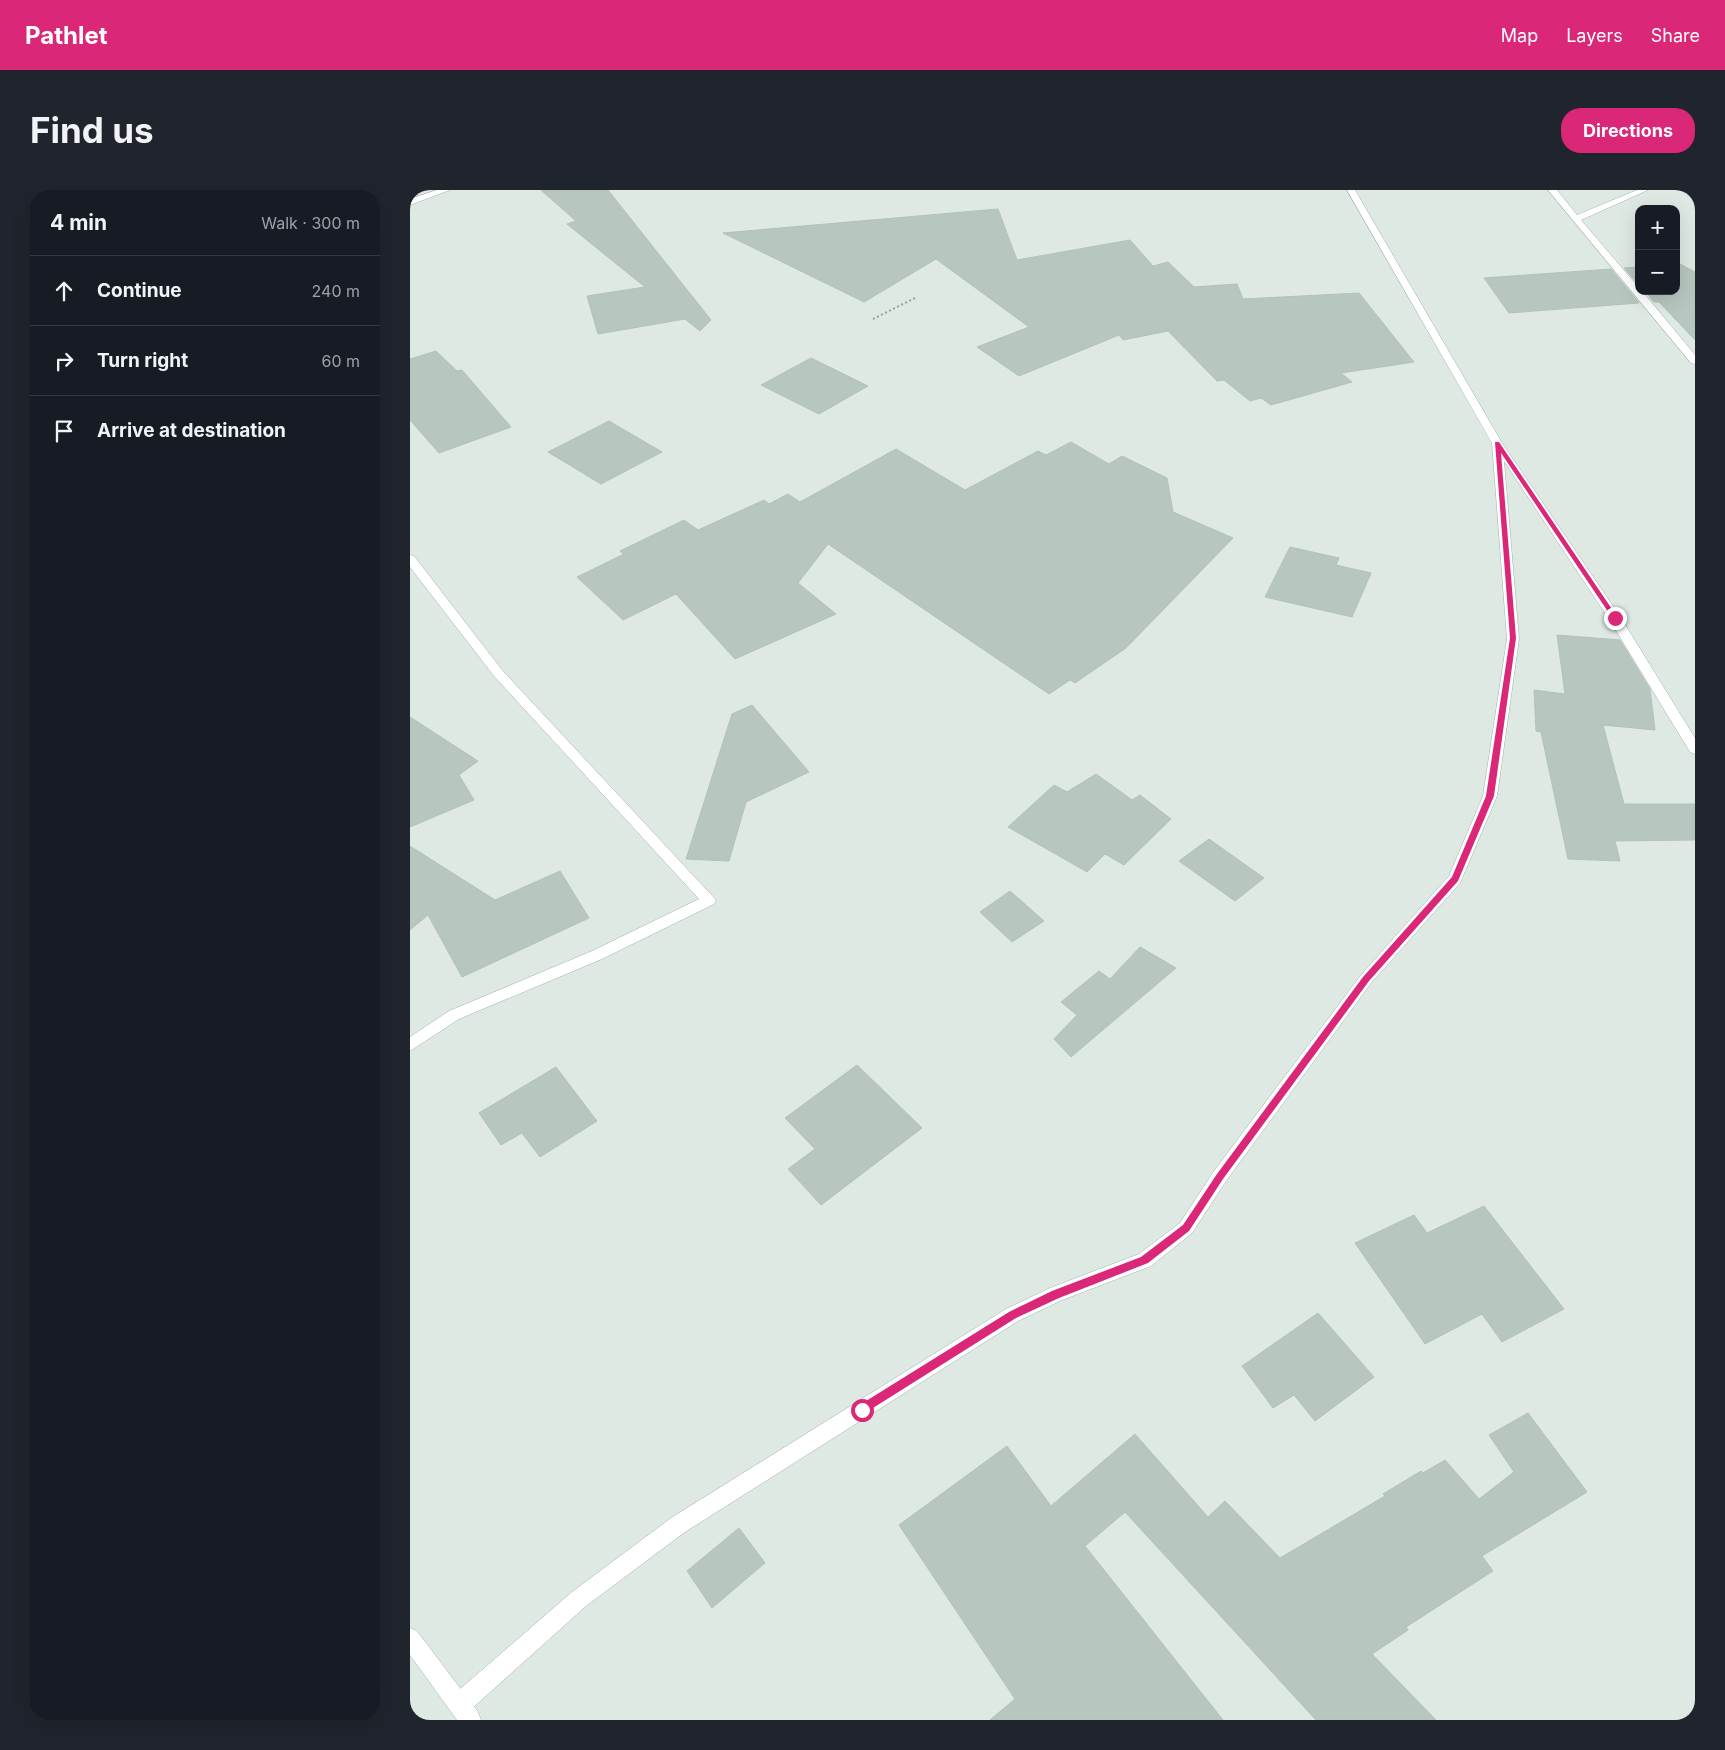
<!DOCTYPE html>
<html lang="en">
<head>
<meta charset="utf-8">
<style>
  :root { --surface:#171b24; --page:#20242c; --text:#f1f3f6; --muted:#9ea1a6; --line:#363941; --accent:#db2777 }
  body { margin:0; font-family:Inter,sans-serif; background:var(--page); color:var(--text) }
  .controls { position:absolute; right:15px; top:15px; display:grid; overflow:hidden; border-radius:10px; box-shadow:0 5px 20px #0002 }
  .controls button { width:45px; height:45px; display:grid; place-items:center; padding:0; border:0; border-bottom:1px solid var(--line); background:var(--surface); color:var(--text); font:25px sans-serif }
  .stop { position:absolute; width:15px; height:15px; margin:-11px; border:4px solid #db2777; border-radius:50%; background:#fff }
  .stop.end { background:#db2777; border-color:#fff; box-shadow:0 1px 5px #0008 }
  .list { margin:0; padding:0; list-style:none }
  h2 { display:flex; justify-content:space-between; align-items:center; height:65px; margin:0; padding:0 20px; font-size:21px }
  h2 small { font-size:16px; font-weight:400; color:var(--muted) }
  .list li { display:grid; grid-template-columns:32px 1fr auto; gap:15px; align-items:center; box-sizing:border-box; height:70px; padding:0 20px; border-top:1px solid var(--line) }
  .list b { display:block; font-size:19px; white-space:nowrap }
  .list em { font-size:16px; font-style:normal; color:var(--muted) }
  .icon { flex:none; width:28px; height:28px; fill:none; stroke:currentColor; stroke-width:2; stroke-linecap:round; stroke-linejoin:round }
  .map { position:relative; flex:none; width:1285px; height:1530px; overflow:hidden; border-radius:20px }
  header { display:flex; align-items:center; gap:30px; box-sizing:border-box; height:70px; padding:0 25px; background:var(--accent); color:#fff }
  header strong { font-size:24px }
  nav { display:flex; gap:28px; margin-inline-start:auto; font-size:18px }
  .intro { display:flex; align-items:center; justify-content:space-between; box-sizing:border-box; height:120px; padding:0 30px }
  h1 { margin:0; font-size:35px }
  .button { padding:12px 22px; border-radius:20px; background:var(--accent); color:#fff; font-size:18px; font-weight:700 }
  main { display:flex; gap:30px; padding:0 30px }
  aside { flex:1; background:var(--surface); border-radius:20px; box-shadow:0 5px 20px #0002 }
  .map>svg:first-child { display:block }
  .building { fill:#b7c6be; stroke:#b1c2b9 }
  .lines { fill:none; stroke-linecap:round; stroke-linejoin:round }
  .street-casing { stroke:#a2b0a9; stroke-width:1 }
  .secondary-casing { stroke:#9eb4a9; stroke-width:1 }
  .path { stroke:#81aa99; stroke-width:2; stroke-dasharray:2 2.5; stroke-linecap:butt }
  .street { fill:#fff; fill-rule:evenodd }
  .secondary { fill:#fff; fill-rule:evenodd }
  .route { fill:#db2777 }
</style>
</head>
<body>
<header>
<strong>Pathlet</strong>
<nav><a>Map</a><a>Layers</a><a>Share</a></nav>
</header>
<div class="intro"><h1>Find us</h1><a class="button">Directions</a></div>
<main>
<aside>
<h2>4 min<small>Walk · 300 m</small></h2>
<ul class="list">
<li><svg class="icon" aria-label="ahead" viewBox="0 0 24 24"><path d="M12 20V5M6 11l6-6 6 6"/></svg><div><b>Continue</b></div><em>240 m</em></li>
<li><svg class="icon" aria-label="right" viewBox="0 0 24 24"><path d="M7 20v-9h11M14 6l5 5-5 5"/></svg><div><b>Turn right</b></div><em>60 m</em></li>
<li><svg class="icon" aria-label="arrive" viewBox="0 0 24 24"><path d="M6 21V4h12l-3 4 3 4H6"/></svg><div><b>Arrive at destination</b></div></li>
</ul>
</aside>
<div class="map">
<svg width="1285" height="1530" viewBox="0 0 1285 1530">
  <rect width="100%" height="100%" fill="#dee9e3"/>
  <path class="building" d="M131,0H198L301,130L290,141L275,129L188,144L177,106L235,97L157,34L166,31Z
    M588,19L607,70L720,50L743,76L758,72L784,97L827,94L833,109L949,103L1004,172L931,183L942,192L861,215L851,208L840,211L814,190L807,191L758,141L713,150L709,145L609,186L567,157L619,137L526,69L454,112L313,43Z
    M1266,74H1270L1285,82V150L1249,112H1244L1235,101H1266Z
    M1229,77V95L1214,78Z
    M1201,79L1229,113L1099,123L1074,88Z
    M26,161L47,181L52,180L101,237L29,263L0,230V169Z
    M401,168L458,196L409,224L351,195Z
    M199,231L252,262L191,294L138,262Z
    M661,252L699,274L712,266L757,288L763,322L823,348L716,458L665,493L660,490L639,504L418,354L388,393L426,424L325,469L266,404L213,430L167,387L214,364L210,361L274,330L288,340L354,310L359,314L378,304L390,312L486,259L555,300L628,261L636,265Z
    M880,357L929,368L926,375L961,383L942,427L855,407Z
    M1147,445L1210,450L1240,499L1245,540L1193,535L1214,614H1285V650L1205,651L1210,671L1158,669L1131,542L1126,541L1124,500L1155,504Z
    M342,515L399,582L336,612L319,671L276,669L322,524Z
    M0,527L68,571L49,585L64,610L0,637Z
    M686,584L722,610L730,605L761,629L714,675L695,664L677,682L598,637L644,595L657,602Z
    M799,649L854,688L825,711L769,671Z
    M0,656L85,710L150,681L179,728L52,787L18,725L0,740Z
    M600,701L634,731L602,752L570,722Z
    M730,757L766,778L661,867L644,849L667,825L651,812L689,781L700,789Z
    M447,875L512,938L411,1015L378,979L405,959L375,928Z
    M146,877L187,931L130,967L112,943L91,955L69,923Z
    M1074,1016L1154,1119L1092,1152L1072,1124L1015,1154L945,1053L1004,1025L1017,1043Z
    M908,1123L964,1187L905,1231L884,1205L863,1218L832,1176Z
    M1118,1223L1177,1302L1072,1366L1083,1381L996,1437L998,1440L962,1464L1026,1530H906L715,1322L675,1356L813,1530H580L605,1509L489,1335L597,1256L641,1316L725,1244L798,1327L815,1311L870,1368L975,1306L973,1304L1011,1281L1013,1283L1035,1270L1069,1309L1104,1282L1079,1245Z
    M329,1338L355,1373L302,1418L277,1381Z"/>
  <g class="lines">
    <g class="street-casing">
      <path id="street" d="M27,0H40L0,15V9Z
        M937,0H945L1092,253L1211,428L1285,548V564L1280,562L1199,429L1094,271L1109,449L1087,606L1050,693L961,793L816,991L782,1043L741,1076L652,1110L608,1131L275,1342L176,1416L58,1522L50,1525L42,1522L39,1514L42,1506L162,1402L261,1328L596,1119L640,1098L729,1064L770,1033L804,981L951,785L1039,686L1073,606L1097,449L1082,253Z
        M1138,0H1147L1167,25L1227,0H1238L1171,30L1229,98V101H1232L1285,165V174L1281,173Z
        M0,365L4,366L92,480L306,710L304,714L192,769L49,829L0,861V847L39,821L182,761L289,709L84,486L0,377Z"/>
    </g>
    <g class="secondary-casing">
      <path id="secondary" d="M0,1438L7,1441L68,1522L71,1530H47L0,1465Z"/>
    </g>
    <path class="path" d="M463,129L505,108"/>
    <use href="#street" class="street"/>
    <use href="#secondary" class="secondary"/>
  </g>
  <path class="route" d="M1085,252H1089L1208,428L1203,429L1091,263L1106,448L1084,606L1048,691L959,791L813,989L779,1041L738,1073L649,1108L606,1128L455,1223H448V1216L599,1122L642,1101L731,1067L773,1035L807,984L953,787L1042,687L1076,606L1100,448Z"/>
</svg>
<div class="controls">
<button>+</button>
<button>−</button>
</div>
<div class="stop" style="left:452px;top:1220px"></div>
<div class="stop end" style="left:1205px;top:428px"></div>
</div>
</main>
</body>
</html>
